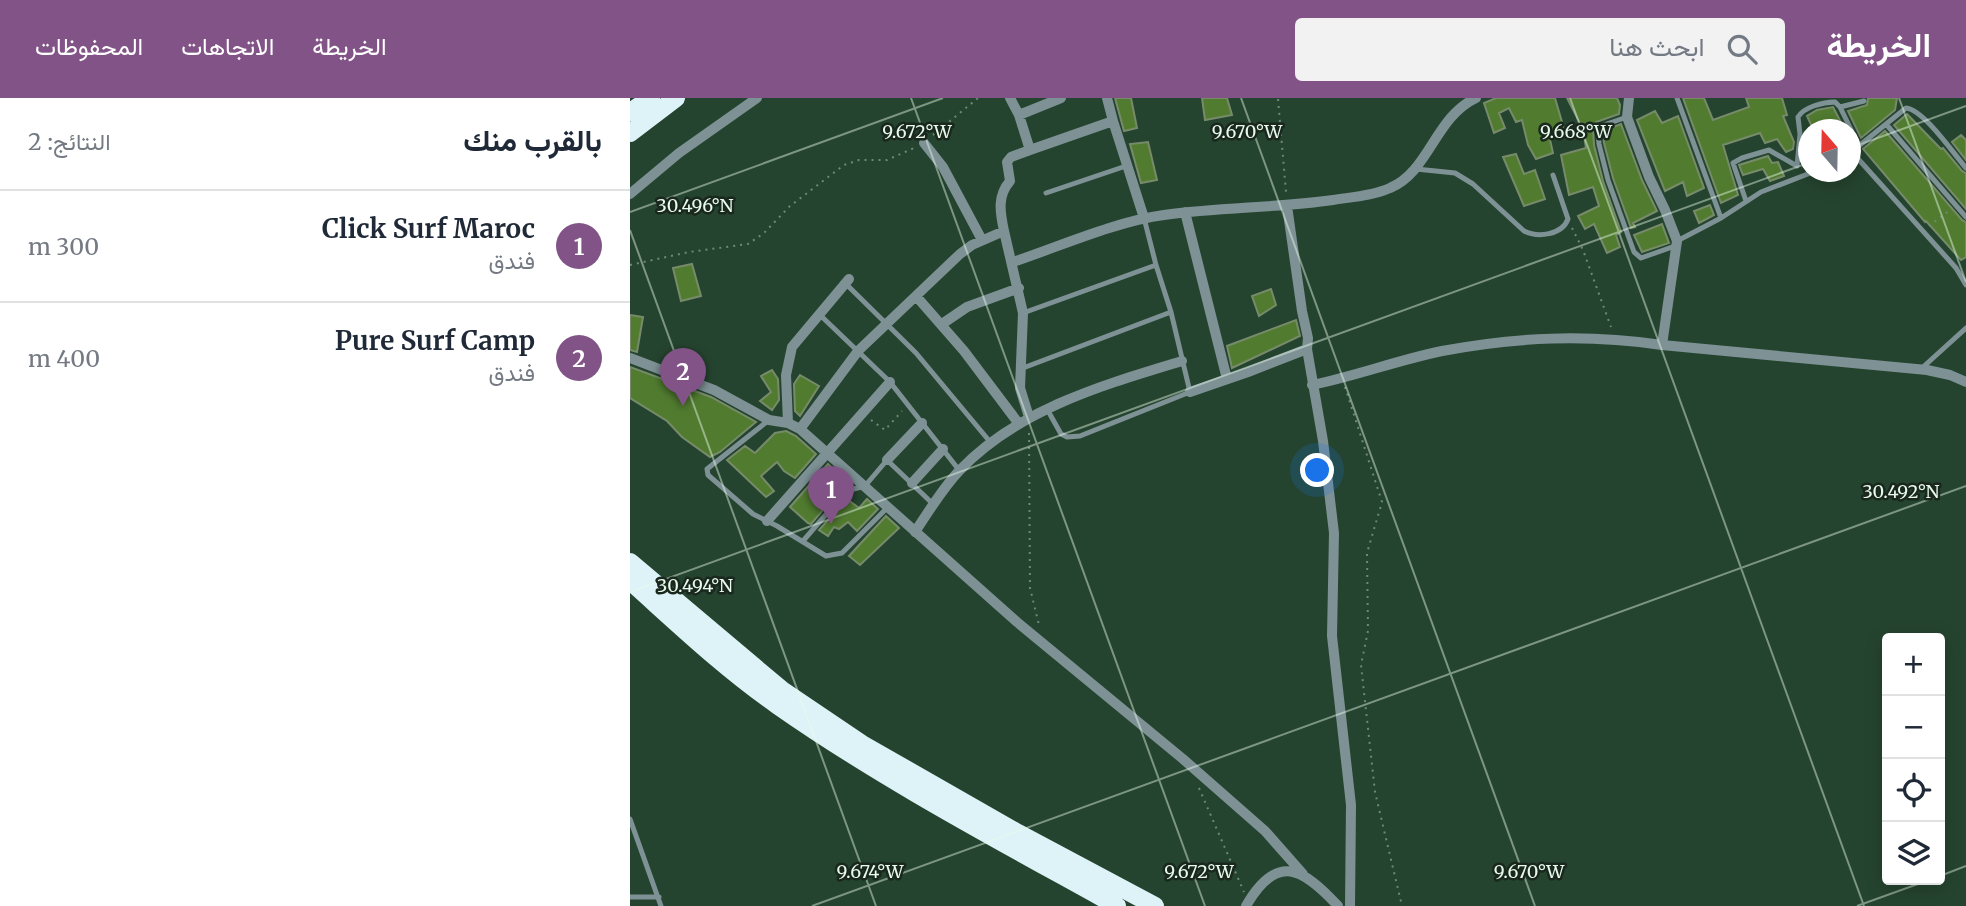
<!DOCTYPE html>
<html lang="ar">
<head>
<meta charset="utf-8">
<style>
  :root { --surface:#fff; --page:#f2f2f3; --text:#1f2937; --muted:#747a83; --line:#e0e1e3; --accent:#825386 }
  body { margin:0; font-family:Merriweather,Vazirmatn,serif; background:var(--page); color:var(--text); direction:rtl }
  .controls { position:absolute; right:21px; bottom:21px; display:grid; overflow:hidden; border-radius:7px; box-shadow:0 4px 18px #0003 }
  .controls button { width:63px; height:63px; display:grid; place-items:center; padding:0; border:0; border-bottom:2px solid var(--line); background:var(--surface); color:var(--text); font:35px sans-serif }
  .compass { position:absolute; left:1168px; top:21px; width:63px; height:63px; border-radius:50%; background:var(--surface); box-shadow:0 4px 18px #0003; rotate:340deg }
  .you { position:absolute; left:688px; top:373px; width:24px; height:24px; margin:-18px; border:5px solid #fff; border-radius:50%; background:#1a73e8; box-shadow:0 0 0 10px #1a73e833 }
  .badge { display:grid; place-items:center; width:46px; height:46px; border-radius:50%; background:var(--accent); color:#fff; font-size:23px; font-weight:700 }
  .pin { position:absolute; translate:-50% -58px; filter:drop-shadow(0 2px 4px #0008) }
  .pin::after { content:''; position:absolute; top:37px; width:24px; height:21px; background:inherit; clip-path:polygon(0 0,100% 0,50% 100%) }
  .list { margin:0; padding:0; list-style:none }
  h2 { display:flex; justify-content:space-between; align-items:center; height:91px; margin:0; padding:0 28px; font-size:30px }
  h2 small { font-size:23px; font-weight:400; color:var(--muted) }
  .list li { display:grid; grid-template-columns:46px 1fr auto; gap:21px; align-items:center; box-sizing:border-box; height:112px; padding:0 28px; border-top:2px solid var(--line) }
  .list b { display:block; font-size:26px; white-space:nowrap }
  .list p { margin:0; font-size:23px; white-space:nowrap; color:var(--muted) }
  .list em { font-size:23px; font-style:normal; color:var(--muted) }
  .icon { flex:none; width:38px; height:38px; fill:none; stroke:currentColor; stroke-width:2; stroke-linecap:round; stroke-linejoin:round }
  .map { position:relative; flex:none; width:1336px; height:808px; overflow:hidden; direction:ltr }
  header { display:flex; align-items:center; gap:42px; box-sizing:border-box; height:98px; padding:0 35px; background:var(--accent); color:#fff }
  header strong { font-size:33px }
  nav { display:flex; gap:38px; margin-inline-start:auto; font-size:24px }
  .search { width:490px; height:63px; background:var(--page); display:flex; align-items:center; gap:18px; box-sizing:border-box; padding:0 24px; border-radius:7px; color:var(--muted); font-size:26px }
  main { display:flex }
  aside { flex:1; background:var(--surface) }
  .map>svg:first-child { display:block }
  .building { fill:#517c30; stroke:#778b6b; stroke-width:2 }
  .lines { fill:none; stroke-linecap:round; stroke-linejoin:round }
  .path { stroke:#6f8977; stroke-width:2; stroke-dasharray:2 5; stroke-linecap:butt }
  .service { stroke:#7e9296; stroke-width:5 }
  .minor { stroke:#7e9296; stroke-width:10 }
  .trunk { stroke:#def3f8; stroke-width:18 }
  .ticks { fill:none; stroke:#e8faec; stroke-width:2; stroke-opacity:0.45 }
  .ticks-label { font-size:18px; text-anchor:middle; fill:#e8faec; stroke:#19271d; stroke-width:5; stroke-linejoin:round; paint-order:stroke }
</style>
</head>
<body>
<header>
<strong>الخريطة</strong>
<div class="search"><svg class="icon" aria-label="search" viewBox="0 0 24 24"><circle cx="10" cy="10" r="6"/><path d="M15 15l6 6"/></svg>ابحث هنا</div>
<nav><a>الخريطة</a><a>الاتجاهات</a><a>المحفوظات</a></nav>
</header>
<main>
<div class="map">
<svg width="1336" height="808" viewBox="0 0 1336 808">
  <rect width="100%" height="100%" fill="#25442f"/>
  <path class="building" d="M485,0H501L507,30L494,33Z
    M572,0H597L602,17L575,22Z
    M866,0H925L934,31L919,37L923,55L906,61L898,47L892,22L886,24L879,10L869,15L875,30L864,35L854,5Z
    M937,0H987L990,7L989,16L966,24L963,29L964,47L973,83L991,134L986,137L990,149L977,155L964,126L955,131L948,118L969,108L963,89L939,97L931,57L956,50L953,31Z
    M1053,0H1074L1083,22L1119,9L1116,0H1152L1157,17L1153,18L1164,44L1163,51L1156,54L1147,41L1135,45L1130,35L1093,47L1108,97L1091,105Z
    M1238,0H1267L1265,12L1231,40L1218,13L1237,7Z
    M1203,9L1215,32H1200L1197,24L1182,29L1177,18L1187,12Z
    M1025,13L1032,25L1048,18L1074,90L1057,98L1053,84L1035,93L1007,22Z
    M1277,16L1311,51L1313,50L1332,73L1336,75V111L1264,27Z
    M991,26L1012,82L1027,113L1003,125L1005,129L1001,130L983,80L974,45L973,33Z
    M1255,33L1332,122L1336,124V159L1331,162L1296,123L1295,124L1233,51Z
    M1331,37L1336,42V62L1322,44Z
    M518,44L527,82L511,85L500,46Z
    M886,56L894,76L905,72L915,101L894,108L873,59Z
    M1138,58L1142,65L1148,64L1154,78L1140,83L1133,71L1113,77L1109,67Z
    M1080,107L1084,117L1069,125L1064,113Z
    M1032,126L1039,145L1012,154L1004,137Z
    M62,166L71,198L51,203L43,170Z
    M641,191L646,207L629,218L622,198Z
    M0,217L13,219L7,254L0,252Z
    M666,222L670,238L602,270L597,248Z
    M0,269L81,299L126,324L90,354L80,359L52,339L37,323L0,300Z
    M142,272L148,281L149,302L142,312L130,303L141,294L131,278Z
    M170,277L189,288L170,318L165,313L164,286Z
    M156,333L166,338L186,356L165,380L154,373L147,364L131,378L144,393L136,399L97,362L115,348L125,355L145,335Z
    M198,366L217,384L181,426L178,425L160,409Z
    M217,401L229,410L237,401L248,411L227,433L218,424L209,431L204,429L198,438L189,432Z
    M256,418L269,430L230,467L219,458Z"/>
  <g class="lines">
    <path class="path" d="M648,1L656,94
      M303,37L348,0
      M1299,128L1320,112
      M942,130L953,152L981,229
      M0,167L59,154L118,146L134,135L160,108L214,67L229,62H257L284,50
      M715,289L752,404L737,455L738,533L731,567L745,694L772,808
      M241,322L255,332L272,313
      M399,335L400,490L409,527
      M569,690L614,794"/>
    <path class="service" d="M1047,0L1091,120L1047,143
      M1210,9L1234,3
      M997,19L968,29L969,46L978,82L1004,154L1011,160L1045,148
      M1256,26L1336,119
      M1222,54L1326,170L1336,187
      M1220,55L1276,10C1294,12 1323,55 1336,70
      M786,71L825,75L843,86L894,133C908,140 932,137 938,121L923,77
      M416,95L496,68
      M1116,103L1103,65L1112,60L1139,52L1167,68L1170,36L1168,19C1174,9 1193,4 1205,4L1210,9L1229,48
      M514,120L526,167
      M1091,120L1131,94L1183,74
      M215,185L286,255L361,345
      M393,215L526,167L541,214
      M189,216L260,284L329,372
      M393,270L541,214L560,294L450,338L437,339L431,336L417,311
      M1292,270L1336,230
      M139,322L77,371L78,377L123,416L147,428L196,458L212,455L258,409
      M173,443L211,399L220,392L235,388L257,362L303,406
      M0,721L31,808
      M0,799H29"/>
    <path class="minor" d="M477,0L483,23
      M389,17L431,0
      M294,45L313,69L352,142
      M400,52L483,23L514,120
      M0,96L49,55L127,0
      M555,114L597,281
      M374,133C370,114 367,98 380,83L377,64L381,59L400,52L389,17L380,0
      M383,164C428,149 487,123 534,117C590,109 647,110 703,102C722,99 742,98 760,90C799,74 805,19 846,0
      M286,198L334,253L389,326
      M312,226L337,209L389,190
      M1032,247L1297,272L1320,277L1336,284
      M677,251L693,343L704,435L702,538L721,707L720,808
      M0,260L84,292L139,322L158,325L170,331L387,524L553,661L635,733L673,776
      M682,287C726,278 768,262 812,253C887,239 956,236 1032,247L1047,143L1035,112L1019,79L997,19L999,0
      M560,294L618,274L677,251L678,240L672,213L657,108
      M158,325L156,277L162,249L219,181
      M170,331L228,253L330,156L342,147L374,133L393,215L390,290L399,319
      M257,362L292,325
      M282,385L313,351
      M137,423L260,284
      M285,434C299,413 312,391 329,373C388,311 473,287 552,263
      M616,808C647,754 673,770 708,808"/>
    <path class="trunk" d="M0,14L21,0
      M0,35L46,0
      M0,464L152,592L232,646L388,735L525,808
      M0,483C48,526 94,570 147,607C254,682 372,744 487,808"/>
  </g>
  <path class="ticks" d="M281,0L575,808M611,0L905,808M940,0L1234,808M1269,0L1336,184M1220,50L1336,8M0,114L313,0M0,132L246,808M0,494L1178,65M1310,778L1336,768M182,808L1336,388M1227,808L1299,782"/>
  <g class="ticks-label">
    <text x="287" y="40">9.672°W</text>
    <text x="617" y="40">9.670°W</text>
    <text x="946" y="40">9.668°W</text>
    <text x="65" y="114">30.496°N</text>
    <text x="1271" y="400">30.492°N</text>
    <text x="65" y="494">30.494°N</text>
    <text x="240" y="780">9.674°W</text>
    <text x="569" y="780">9.672°W</text>
    <text x="899" y="780">9.670°W</text>
  </g>
</svg>
<div class="controls">
<button>+</button>
<button>−</button>
<button><svg class="icon" aria-label="locate" viewBox="0 0 24 24"><circle cx="12" cy="12" r="6"/><path d="M12 2v4M12 18v4M2 12h4M18 12h4"/></svg></button>
<button><svg class="icon" aria-label="layers" viewBox="0 0 24 24"><path d="M12 4l9 5-9 5-9-5zM3 14l9 5 9-5"/></svg></button>
</div>
<svg class="compass" viewBox="-18 -18 36 36"><path d="M0-13l5 13h-10z" fill="#e53935"/><path d="M0 13l5-13h-10z" fill="#747a83"/></svg>
<div class="you"></div>
<div class="pin badge" style="left:201px;top:426px">1</div>
<div class="pin badge" style="left:53px;top:308px">2</div>
</div>
<aside>
<h2>بالقرب منك<small>النتائج: 2</small></h2>
<ul class="list">
<li><span class="badge">1</span><div><b>Click Surf Maroc</b><p>فندق</p></div><em>300 m</em></li>
<li><span class="badge">2</span><div><b>Pure Surf Camp</b><p>فندق</p></div><em>400 m</em></li>
</ul>
</aside>
</main>
</body>
</html>
